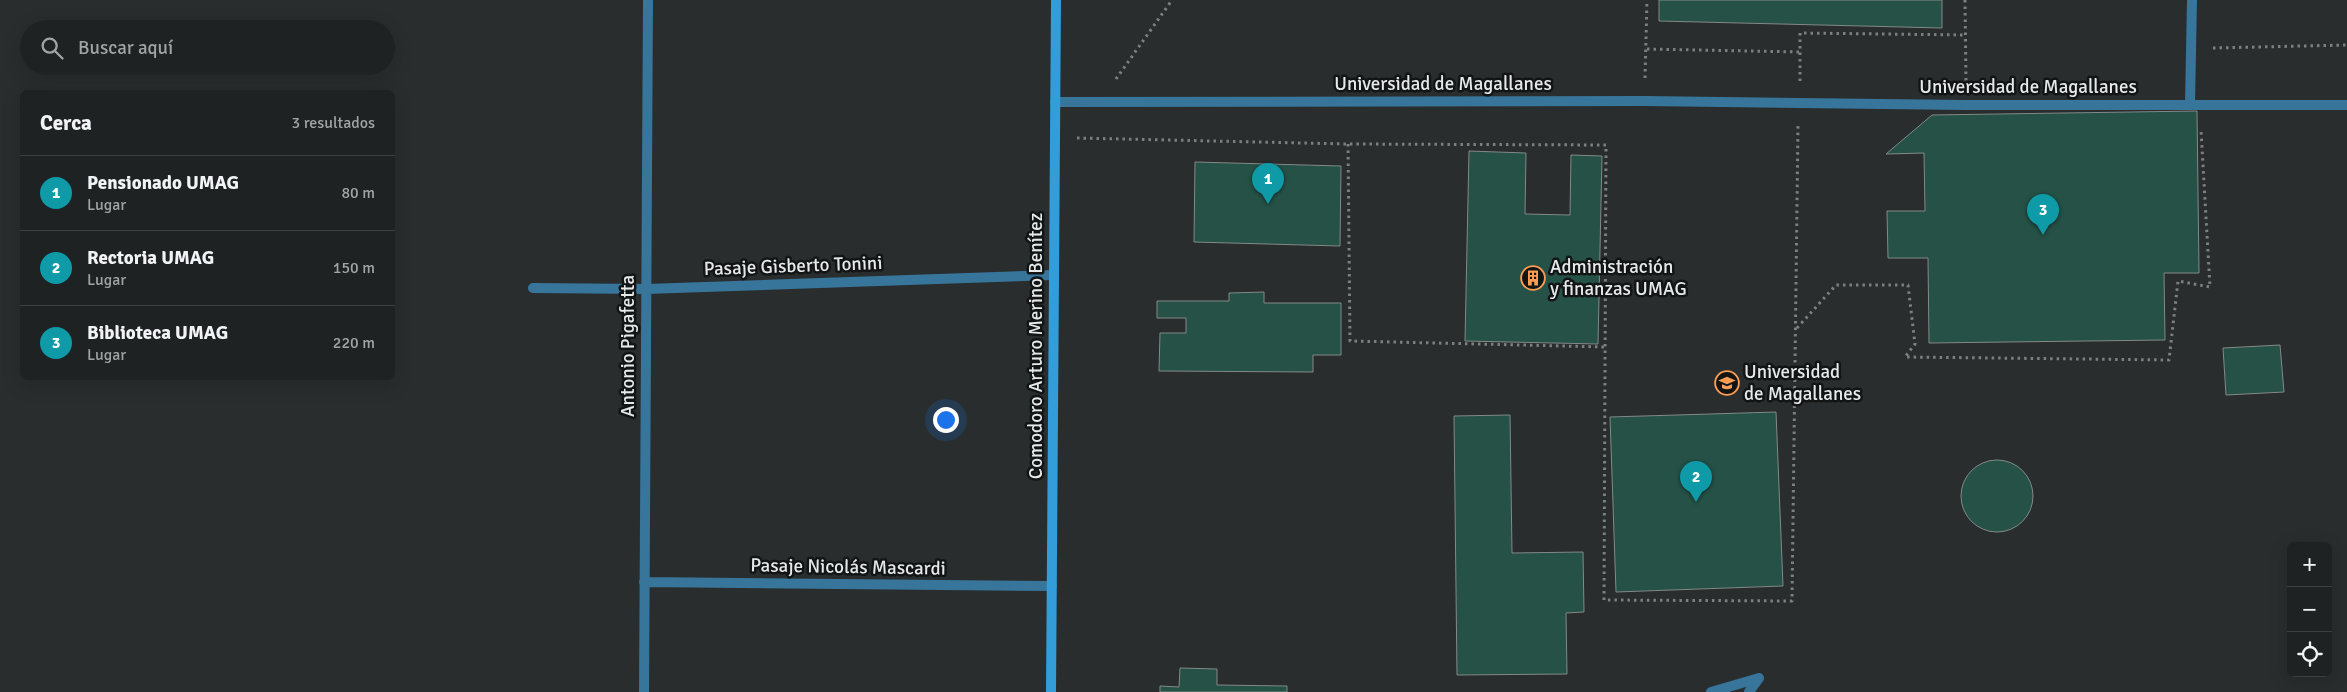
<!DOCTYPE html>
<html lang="es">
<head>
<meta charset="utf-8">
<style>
  :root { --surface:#1f2222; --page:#272a2a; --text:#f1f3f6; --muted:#a1a4a5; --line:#3c3f40; --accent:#8c9099 }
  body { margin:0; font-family:Signika,sans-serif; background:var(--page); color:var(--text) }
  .controls { position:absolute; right:15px; bottom:15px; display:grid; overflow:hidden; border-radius:8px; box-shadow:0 5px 20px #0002 }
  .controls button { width:45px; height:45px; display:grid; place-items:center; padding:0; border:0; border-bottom:1px solid var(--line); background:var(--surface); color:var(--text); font:25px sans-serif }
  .you { position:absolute; left:945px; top:419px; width:18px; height:18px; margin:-12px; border:4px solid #fff; border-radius:50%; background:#1a73e8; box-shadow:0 0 0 8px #1a73e833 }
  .badge { display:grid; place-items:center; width:32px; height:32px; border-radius:50%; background:var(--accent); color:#fff; font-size:16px; font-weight:700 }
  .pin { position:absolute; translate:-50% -41px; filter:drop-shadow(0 1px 2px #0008) }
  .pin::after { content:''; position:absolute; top:26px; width:18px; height:15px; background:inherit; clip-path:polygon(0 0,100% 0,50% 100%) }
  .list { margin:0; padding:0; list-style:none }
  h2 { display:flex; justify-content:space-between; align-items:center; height:65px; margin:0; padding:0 20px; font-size:21px }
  h2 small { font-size:16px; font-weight:400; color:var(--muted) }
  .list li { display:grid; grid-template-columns:32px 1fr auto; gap:15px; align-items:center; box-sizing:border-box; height:75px; padding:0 20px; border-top:1px solid var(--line) }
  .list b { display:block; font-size:19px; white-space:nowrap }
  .list p { margin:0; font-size:16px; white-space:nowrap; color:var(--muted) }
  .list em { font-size:16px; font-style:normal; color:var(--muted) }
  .icon { flex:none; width:28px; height:28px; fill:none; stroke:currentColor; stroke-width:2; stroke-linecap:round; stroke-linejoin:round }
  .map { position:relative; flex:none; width:2347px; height:692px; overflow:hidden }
  .search { position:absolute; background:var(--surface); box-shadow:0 5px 20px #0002; left:20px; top:20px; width:375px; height:55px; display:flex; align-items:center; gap:12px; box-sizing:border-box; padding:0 18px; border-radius:28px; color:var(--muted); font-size:19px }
  .panel { position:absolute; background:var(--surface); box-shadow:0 5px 20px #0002; left:20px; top:90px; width:375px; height:290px; border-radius:8px }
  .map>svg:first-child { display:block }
  .building { fill:#255147; stroke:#838987 }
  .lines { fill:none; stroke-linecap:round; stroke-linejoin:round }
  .path { stroke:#7c8081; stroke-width:3; stroke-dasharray:2.5 4; stroke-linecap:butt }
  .service { stroke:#38759a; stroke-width:10 }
  .minor { stroke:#38759a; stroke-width:10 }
  .secondary { stroke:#329dd8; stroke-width:10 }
  .labels { text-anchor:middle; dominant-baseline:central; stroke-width:5; stroke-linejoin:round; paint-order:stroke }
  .street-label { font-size:19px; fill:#e5e9e9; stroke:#131515 }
  .poi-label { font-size:19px; fill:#e5e9e9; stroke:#131515; text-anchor:start }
</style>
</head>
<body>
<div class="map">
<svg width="2347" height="692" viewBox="0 0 2347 692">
  <rect width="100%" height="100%" fill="#292d2e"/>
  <path class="building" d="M1659,0H1942V28L1659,21Z
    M2197,111L2199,273H2164L2165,340L1929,343L1928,258H1888L1887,211H1925L1924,153L1886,154L1932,115Z
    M1469,151L1526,153L1525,214L1570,215L1571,155L1602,156L1598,344L1465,341Z
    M1195,162L1341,166L1340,246L1194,242Z
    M1264,292V303H1341V355H1313V372L1159,371L1160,333H1186V318H1157V301H1229V293Z
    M2280,345L2284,392L2226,395L2223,348Z
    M1776,412L1783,586L1616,592L1610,417Z
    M1510,415L1512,553L1583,552L1584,612L1566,613L1567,674L1457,675L1454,416Z
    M1961 496a36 36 0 1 1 72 0a36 36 0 1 1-72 0Z
    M1180,668L1217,669V685L1287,686V692H1160V686L1179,687Z"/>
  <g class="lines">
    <path class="path" d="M1965,0L1966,82
      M2213,48L2347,45
      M1647,49L1801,52
      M1645,78L1647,0
      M1116,79L1172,0
      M1800,81V33L1966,35
      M1077,138L1348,144L1606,145L1604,600L1792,601L1798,125
      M1348,144L1350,341L1606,347
      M1797,328L1836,285H1908L1915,344L1905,357L2169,360L2178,281L2210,287L2201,130"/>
    <path class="service" d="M1055,102L1644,101L1966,105H2347
      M2190,104L2192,0
      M1711,692L1759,678
      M1749,692L1759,678"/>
    <path class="minor" d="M533,288L646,289L1054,275
      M644,582L1052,586
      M644,692L648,0"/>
    <path class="secondary" d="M1051,692L1056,0"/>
  </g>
  <defs>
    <g id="building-ring" transform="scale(1.25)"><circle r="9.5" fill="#131515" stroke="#fc9d53" stroke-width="1.5"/><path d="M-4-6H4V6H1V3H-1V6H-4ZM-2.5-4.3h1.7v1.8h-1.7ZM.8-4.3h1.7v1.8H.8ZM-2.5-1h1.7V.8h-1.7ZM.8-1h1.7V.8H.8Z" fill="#fc9d53"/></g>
    <g id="university-ring" transform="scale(1.25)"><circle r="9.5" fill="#131515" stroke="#fc9d53" stroke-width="1.5"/><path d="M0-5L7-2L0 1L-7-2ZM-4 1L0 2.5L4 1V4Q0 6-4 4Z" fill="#fc9d53"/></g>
  </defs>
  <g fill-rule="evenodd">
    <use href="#building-ring" x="1533" y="278"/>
    <use href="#university-ring" x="1727" y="383"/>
  </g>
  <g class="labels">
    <g class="street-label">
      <text x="1443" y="84">Universidad de Magallanes</text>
      <text x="2028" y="87">Universidad de Magallanes</text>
      <text transform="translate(793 266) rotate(-2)">Pasaje Gisberto Tonini</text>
      <text transform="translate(628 346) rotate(-90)">Antonio Pigafetta</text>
      <text transform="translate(1036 346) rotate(-90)">Comodoro Arturo Merino Benítez</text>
      <text transform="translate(848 567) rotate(1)">Pasaje Nicolás Mascardi</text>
    </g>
    <g class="poi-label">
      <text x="1550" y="267">Administración<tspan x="1550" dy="22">y finanzas UMAG</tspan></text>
      <text x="1744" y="372">Universidad<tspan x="1744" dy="22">de Magallanes</tspan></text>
    </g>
  </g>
</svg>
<div class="controls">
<button>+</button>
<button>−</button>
<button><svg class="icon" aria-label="locate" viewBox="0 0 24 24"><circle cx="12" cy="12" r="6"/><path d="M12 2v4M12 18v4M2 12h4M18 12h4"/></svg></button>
</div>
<div class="you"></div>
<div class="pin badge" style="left:1268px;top:204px;background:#0f9aa8">1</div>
<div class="pin badge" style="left:1696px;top:502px;background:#0f9aa8">2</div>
<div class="pin badge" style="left:2043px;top:235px;background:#0f9aa8">3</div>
<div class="search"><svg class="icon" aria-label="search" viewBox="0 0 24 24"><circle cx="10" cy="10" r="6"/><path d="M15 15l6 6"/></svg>Buscar aquí</div>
<section class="panel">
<h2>Cerca<small>3 resultados</small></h2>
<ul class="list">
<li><span class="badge" style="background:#0f9aa8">1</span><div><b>Pensionado UMAG</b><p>Lugar</p></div><em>80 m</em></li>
<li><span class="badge" style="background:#0f9aa8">2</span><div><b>Rectoria UMAG</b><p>Lugar</p></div><em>150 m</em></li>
<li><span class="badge" style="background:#0f9aa8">3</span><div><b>Biblioteca UMAG</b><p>Lugar</p></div><em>220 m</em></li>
</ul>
</section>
</div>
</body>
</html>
